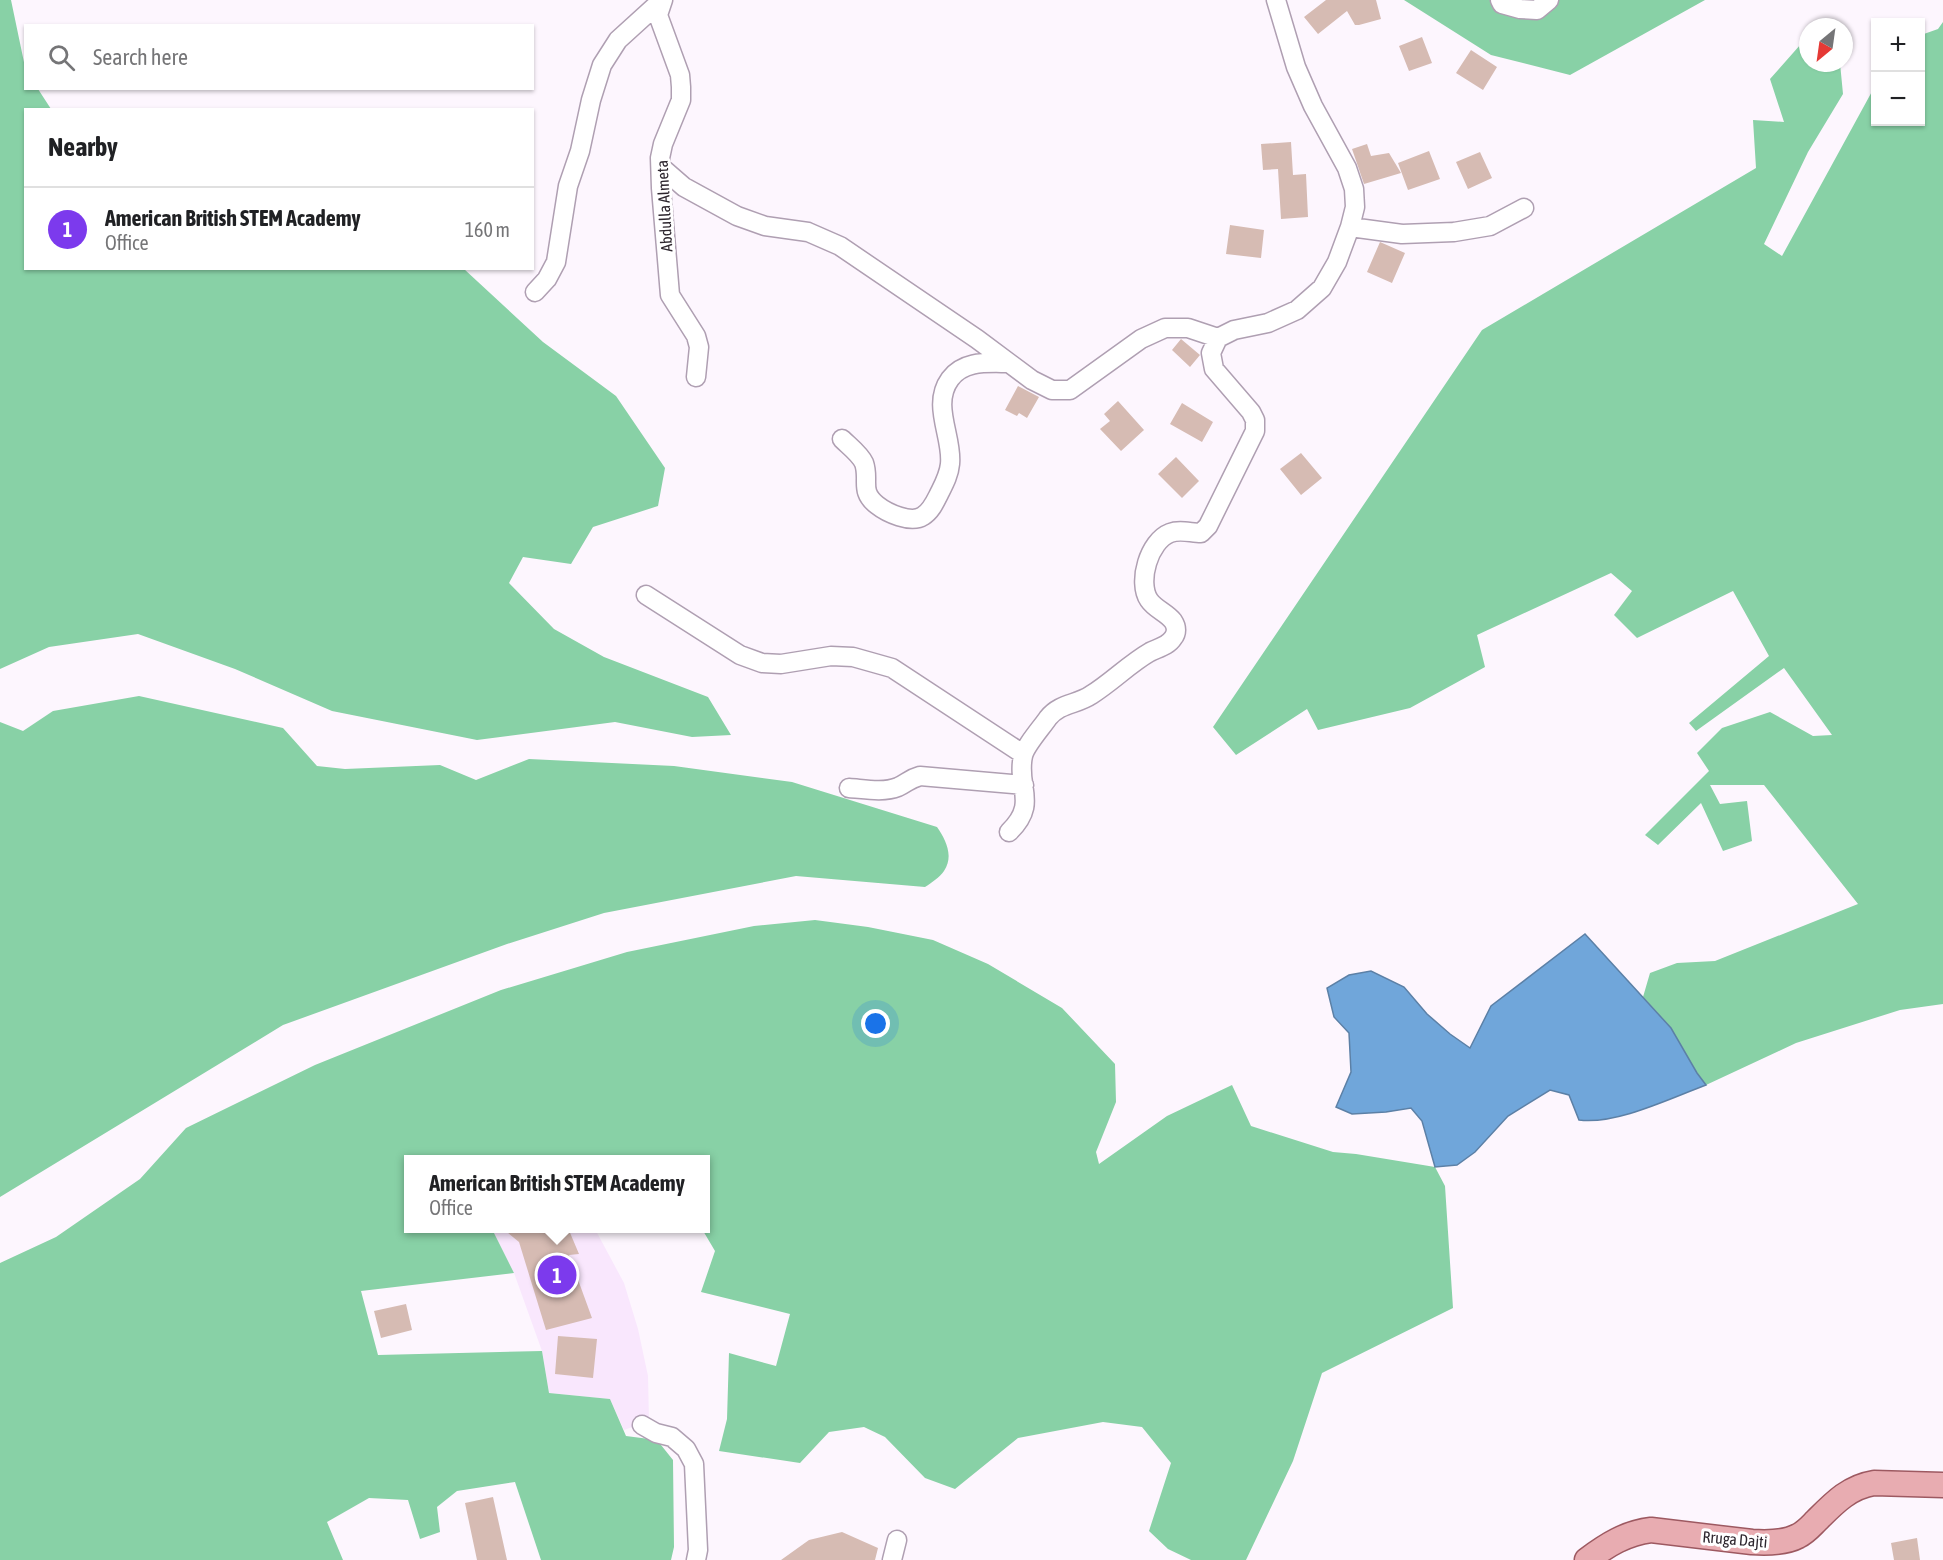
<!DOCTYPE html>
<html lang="en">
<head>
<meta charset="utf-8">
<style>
  :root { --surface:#fff; --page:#f6f6f6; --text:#202124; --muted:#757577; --line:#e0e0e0; --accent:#7c3aed }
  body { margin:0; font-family:"Asap Condensed",sans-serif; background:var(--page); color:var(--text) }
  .controls { position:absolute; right:18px; top:18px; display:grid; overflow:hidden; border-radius:0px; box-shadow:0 2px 4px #0004 }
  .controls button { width:54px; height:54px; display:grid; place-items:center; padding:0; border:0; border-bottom:2px solid var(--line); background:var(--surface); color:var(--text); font:30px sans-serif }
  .compass { position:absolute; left:1799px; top:18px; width:54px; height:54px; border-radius:50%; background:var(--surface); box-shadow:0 2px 4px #0004; rotate:209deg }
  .you { position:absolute; left:876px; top:1024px; width:21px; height:21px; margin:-15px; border:4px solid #fff; border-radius:50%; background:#1a73e8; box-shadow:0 0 0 9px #1a73e833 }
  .badge { display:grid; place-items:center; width:39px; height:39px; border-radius:50%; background:var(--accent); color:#fff; font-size:20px; font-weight:700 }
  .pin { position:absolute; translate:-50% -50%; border:3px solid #fff; box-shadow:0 2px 6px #0006 }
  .popup { position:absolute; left:404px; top:1155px; width:306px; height:78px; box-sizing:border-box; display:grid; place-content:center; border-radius:0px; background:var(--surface); filter:drop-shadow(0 2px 4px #0005); font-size:20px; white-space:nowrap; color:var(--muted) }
  .popup b { font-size:22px; color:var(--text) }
  .popup::after { content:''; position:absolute; left:50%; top:100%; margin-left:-12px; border:12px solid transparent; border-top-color:var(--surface) }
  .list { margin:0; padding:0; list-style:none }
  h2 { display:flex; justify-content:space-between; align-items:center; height:78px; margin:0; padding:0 24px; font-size:26px }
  h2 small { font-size:20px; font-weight:400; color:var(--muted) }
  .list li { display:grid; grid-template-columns:39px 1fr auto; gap:18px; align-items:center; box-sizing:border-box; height:84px; padding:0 24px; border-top:2px solid var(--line) }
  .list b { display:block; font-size:22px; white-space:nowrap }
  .list p { margin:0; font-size:20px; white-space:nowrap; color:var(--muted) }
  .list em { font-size:20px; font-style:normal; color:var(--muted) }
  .icon { flex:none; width:33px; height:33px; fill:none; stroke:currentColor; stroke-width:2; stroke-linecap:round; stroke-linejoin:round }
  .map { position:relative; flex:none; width:1943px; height:1560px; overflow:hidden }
  .search { position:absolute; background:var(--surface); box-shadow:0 2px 4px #0004; left:24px; top:24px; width:510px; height:66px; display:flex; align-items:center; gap:15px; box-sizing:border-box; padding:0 21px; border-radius:0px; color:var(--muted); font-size:22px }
  .panel { position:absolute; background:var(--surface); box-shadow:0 2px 4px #0004; left:24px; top:108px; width:510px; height:162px; border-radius:0px }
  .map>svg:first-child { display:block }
  .built { fill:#f9e7fd }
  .forest { fill:#88d1a6 }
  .water { fill:#70a6da; stroke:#5c80a6; stroke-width:1.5 }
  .building { fill:#d6bbb3 }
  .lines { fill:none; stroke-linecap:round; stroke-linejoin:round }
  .minor-casing { stroke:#af9fb2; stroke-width:21 }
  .major-casing { stroke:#9d5961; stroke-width:27 }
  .minor { stroke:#fff; stroke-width:18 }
  .major { stroke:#e8acb1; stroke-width:24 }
  .labels { text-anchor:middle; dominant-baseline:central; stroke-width:6; stroke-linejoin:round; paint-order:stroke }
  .street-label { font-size:16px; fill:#2d262e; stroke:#fff }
</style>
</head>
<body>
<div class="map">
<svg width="1943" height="1560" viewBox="0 0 1943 1560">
  <rect width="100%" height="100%" fill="#fdf6fe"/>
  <path class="built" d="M492,1229H595L624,1283L638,1329L648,1376L649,1421L624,1430L610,1399L549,1393L542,1351L514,1273Z"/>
  <path class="forest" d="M0,0H11L25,67L26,88L38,89L51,109L26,110V268L464,269L543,342L616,396L665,468L658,506L593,527L571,564L523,557L509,583L554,629L604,657L708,697L731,735L692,737L615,722L477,740L332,711L235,669L138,634L49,647L0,669Z
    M1404,0H1705L1570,75L1491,55Z
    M1943,22V1004L1900,1010L1796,1043L1706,1085L1697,1073L1671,1028L1643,997L1650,973L1677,963L1715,961L1858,904L1764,785H1710L1720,804L1747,801L1752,841L1723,851L1701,803L1658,845L1645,835L1709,771L1697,753L1722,728L1770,712L1813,736L1832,735L1784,668L1696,731L1689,723L1769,656L1733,591L1637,638L1614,615L1632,591L1611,573L1477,635L1485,667L1410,708L1318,730L1307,709L1236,755L1213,727L1482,330L1756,168L1753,120L1784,122L1770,79L1808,36V63H1840L1843,94L1808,152L1764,244L1782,256L1875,86L1876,122H1920L1921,35L1938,29Z
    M139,696L283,728L317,766L345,769L440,765L476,780L529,759L674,766L792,782L937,827C946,840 954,856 944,871C940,877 931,883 925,887L796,876L604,913L507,944L283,1025L0,1197V722L23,731L53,711Z
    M815,920L868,927L933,940L988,964L1062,1008L1115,1064L1116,1102L1096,1152L1099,1164L1167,1116L1232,1085L1251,1126L1333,1152L1356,1154L1435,1167L1445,1186L1453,1308L1322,1373L1293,1461L1246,1560H1191L1168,1549L1149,1531L1171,1463L1142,1427L1103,1422L1018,1438L955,1489L925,1478L885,1437L864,1427L829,1432L800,1463L719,1451L727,1419L729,1353L776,1366L790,1314L701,1292L715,1251L702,1229L706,1228V1160H408V1228L492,1229L514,1273L361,1291L378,1355L542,1351L549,1393L610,1399L626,1436L657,1440L673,1460L674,1547L671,1560H541L515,1482L457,1491L437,1507L440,1532L420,1539L408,1500L369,1498L327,1522L343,1560H0V1263L56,1237L140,1179L186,1128L315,1065L501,990L627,952L754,926Z"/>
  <path class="water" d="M1585,934L1671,1028L1697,1073L1706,1085C1671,1098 1616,1125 1579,1120L1569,1095L1550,1090L1508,1116L1475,1152L1457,1165L1435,1167L1422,1121L1411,1108L1386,1112L1352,1114L1336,1107L1351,1072L1349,1033L1334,1017L1327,988L1349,975L1371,971L1404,987L1427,1014L1450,1034L1470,1048L1491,1006Z"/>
  <path class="building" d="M1326,0H1376L1381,19L1359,25H1355L1347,11L1318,34L1304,17Z
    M1422,37L1432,63L1409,71L1399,46Z
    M1471,50L1497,67L1483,90L1456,73Z
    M1291,142L1293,175L1306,174L1308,217L1281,219L1278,169L1263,170L1261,144Z
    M1367,144L1371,156L1389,153L1401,173L1364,184L1352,149Z
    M1429,151L1440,179L1408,190L1398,163Z
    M1480,152L1492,178L1468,189L1456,162Z
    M1230,225L1264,230L1261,258L1226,254Z
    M1380,242L1405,253L1392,283L1367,272Z
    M1181,339L1200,355L1190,367L1172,350Z
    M1018,386L1039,397L1027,418L1019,413L1017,416L1005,410Z
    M1118,401L1144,430L1121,451L1100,429L1110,421L1104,414Z
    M1182,403L1213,422L1202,442L1170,424Z
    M1301,453L1322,478L1301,495L1280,469Z
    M1176,457L1199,481L1182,498L1158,474Z
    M502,1228H568L579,1254L569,1255L592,1318L546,1330L519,1242Z
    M406,1304L412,1330L381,1338L374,1311Z
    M558,1336L597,1339L593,1378L555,1374Z
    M493,1497L507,1560H477L465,1503Z
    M842,1532L878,1548L875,1560H781L809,1540Z
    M1917,1538L1920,1560H1894L1891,1543Z"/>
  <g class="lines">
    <g class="minor-casing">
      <path id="minor" d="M663,0L658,15L680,75L681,87V100L663,144L660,158L661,188L670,295L696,336L699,347L696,377
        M1500,0L1502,4L1520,9L1537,10L1549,0
        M661,167L684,187L737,216L765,226L808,232L840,246L977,339L1032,380L1052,390H1070L1141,339L1165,328H1188L1218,338
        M1350,227L1402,234L1454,232L1490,226L1524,208
        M535,292L547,279L556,262L568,186L580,151L591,100L602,65L618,40L662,0
        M842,439C849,446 860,454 864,463C870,480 859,491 877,505C887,513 911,524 923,516C931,511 935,502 939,494C944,484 949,475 950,464C953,437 931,405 950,379C964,360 988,363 1009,363
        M646,595L740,655L762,663L781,664L831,656L853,657L892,668L1023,754
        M849,788C864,789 883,793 898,787C907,783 909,779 920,776L1024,785
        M1009,832C1039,803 1016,787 1023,756C1025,746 1042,727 1048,718C1060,703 1076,705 1091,695C1112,682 1129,664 1150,652C1158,648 1168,646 1173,638C1177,633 1177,627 1173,621C1167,613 1155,609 1149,600C1137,582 1149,541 1170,533C1180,529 1191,533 1201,533L1208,526L1255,431V420L1251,412L1214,369L1211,353L1218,338L1234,330L1268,323L1297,310L1322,288L1337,262L1350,227L1355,207L1354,189L1347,168L1313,106L1296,67L1276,0
        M642,1425L656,1433L672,1437L686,1449L694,1464L698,1550L696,1560
        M892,1560L897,1540"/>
    </g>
    <g class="major-casing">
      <path id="major" d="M1587,1560C1607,1545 1626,1533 1651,1530L1752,1542C1767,1543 1785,1543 1798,1536C1806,1532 1811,1526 1816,1521C1834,1503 1849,1487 1874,1483L1943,1485"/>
    </g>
    <use href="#minor" class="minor"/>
    <use href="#major" class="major"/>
  </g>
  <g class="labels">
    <g class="street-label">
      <text transform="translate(664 206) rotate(-93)">Abdulla Almeta</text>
      <text transform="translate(1735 1539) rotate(5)">Rruga Dajti</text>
    </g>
  </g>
</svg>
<div class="controls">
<button>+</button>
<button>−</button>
</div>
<svg class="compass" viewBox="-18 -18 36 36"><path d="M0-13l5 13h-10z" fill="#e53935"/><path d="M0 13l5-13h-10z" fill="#757577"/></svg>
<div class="you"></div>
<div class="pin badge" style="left:557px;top:1275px">1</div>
<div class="popup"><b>American British STEM Academy</b>Office</div>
<div class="search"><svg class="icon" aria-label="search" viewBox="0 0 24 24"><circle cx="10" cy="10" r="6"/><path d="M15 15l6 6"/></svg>Search here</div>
<section class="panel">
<h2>Nearby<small></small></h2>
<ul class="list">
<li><span class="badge">1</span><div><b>American British STEM Academy</b><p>Office</p></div><em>160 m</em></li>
</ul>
</section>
</div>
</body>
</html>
